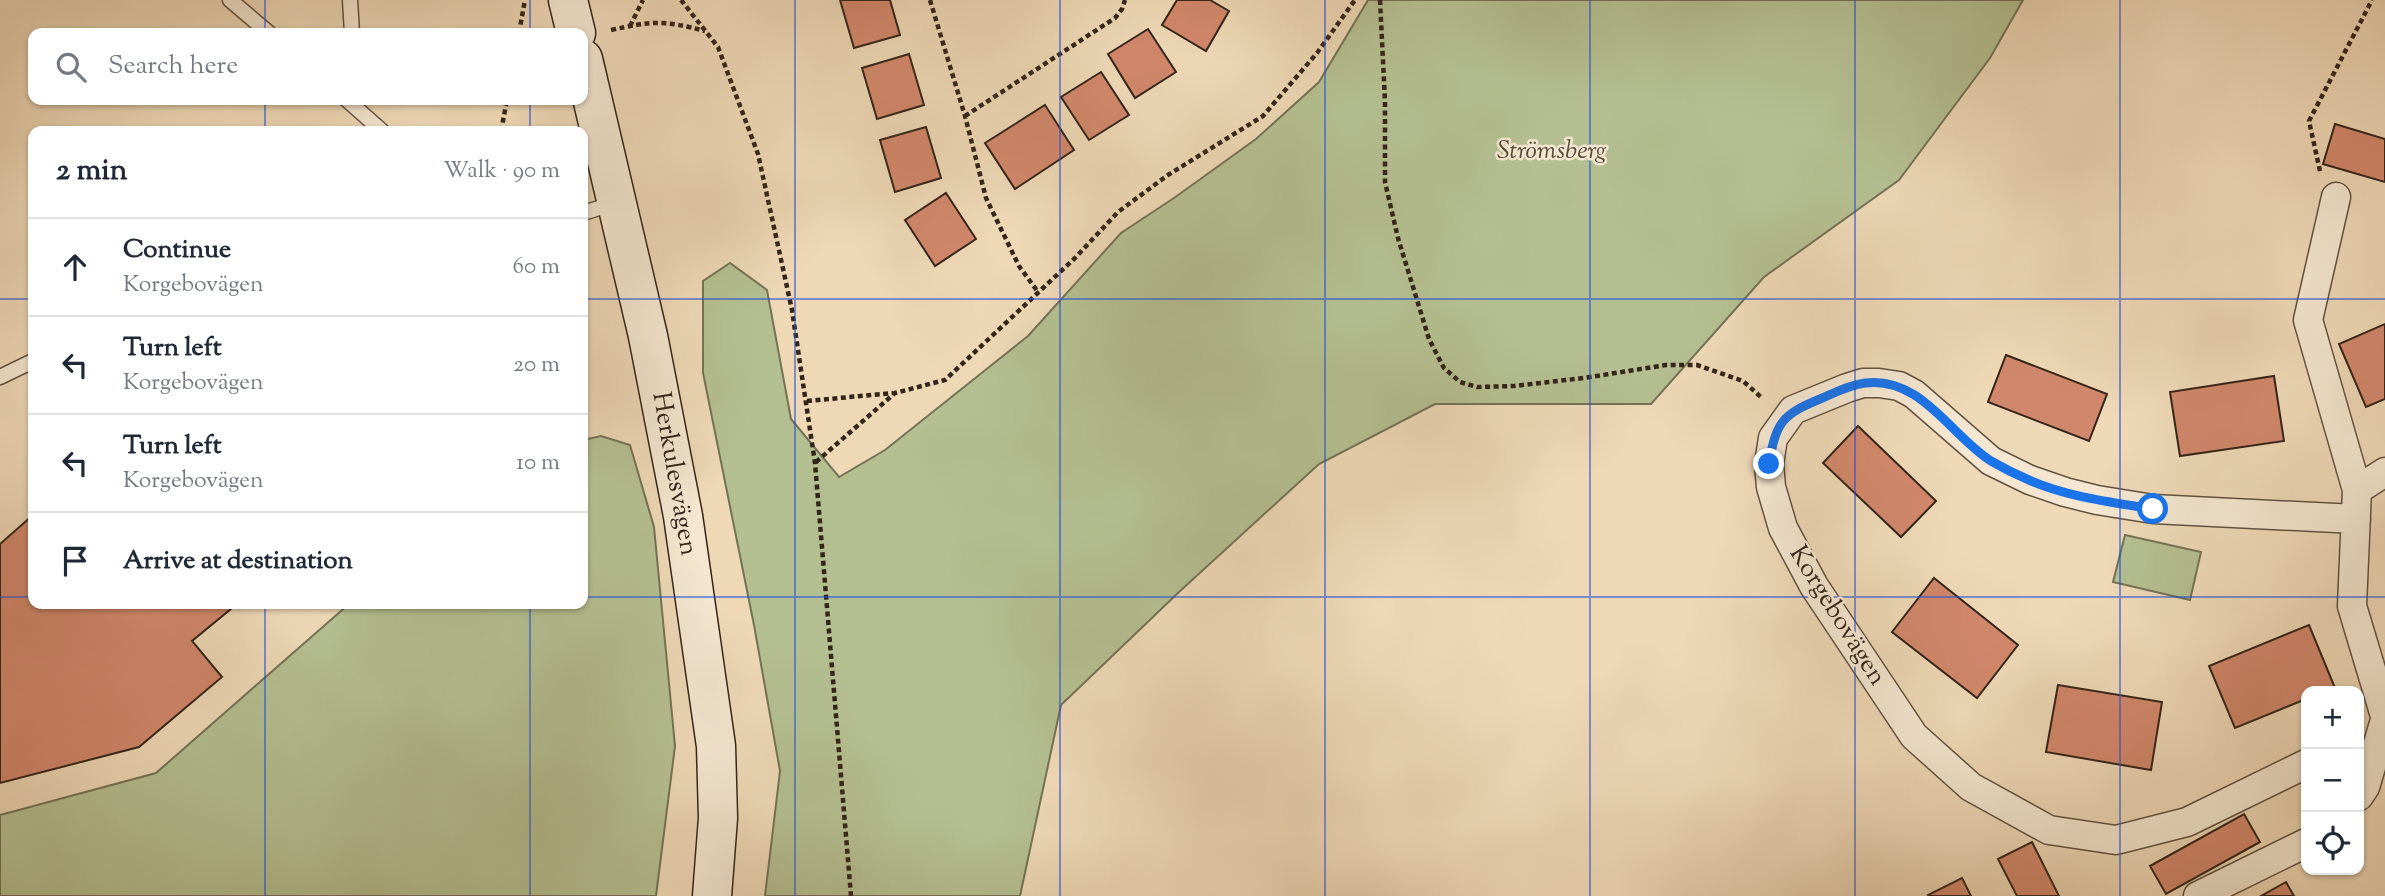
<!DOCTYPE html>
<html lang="en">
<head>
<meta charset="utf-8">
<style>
  :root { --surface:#fff; --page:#f6f6f7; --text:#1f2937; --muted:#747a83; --line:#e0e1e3 }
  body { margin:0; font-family:"Sorts Mill Goudy",serif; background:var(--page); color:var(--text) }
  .controls { position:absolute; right:21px; bottom:21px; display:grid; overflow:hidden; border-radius:14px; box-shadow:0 2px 5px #0004 }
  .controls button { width:63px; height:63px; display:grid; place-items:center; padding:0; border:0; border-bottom:2px solid var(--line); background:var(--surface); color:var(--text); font:35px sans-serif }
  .stop { position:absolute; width:21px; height:21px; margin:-16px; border:5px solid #1a73e8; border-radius:50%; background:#fff }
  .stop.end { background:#1a73e8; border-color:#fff; box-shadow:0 2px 7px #0008 }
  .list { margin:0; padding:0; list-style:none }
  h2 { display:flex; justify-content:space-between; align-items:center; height:91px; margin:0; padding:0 28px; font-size:30px }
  h2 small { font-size:23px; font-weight:400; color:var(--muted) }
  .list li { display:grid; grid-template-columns:46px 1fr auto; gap:21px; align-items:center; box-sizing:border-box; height:98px; padding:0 28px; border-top:2px solid var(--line) }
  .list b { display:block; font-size:26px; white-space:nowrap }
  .list p { margin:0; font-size:23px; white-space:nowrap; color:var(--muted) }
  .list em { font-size:23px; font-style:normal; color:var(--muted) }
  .icon { flex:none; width:38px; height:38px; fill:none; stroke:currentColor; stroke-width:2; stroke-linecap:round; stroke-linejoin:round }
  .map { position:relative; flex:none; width:2385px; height:896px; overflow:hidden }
  .search { position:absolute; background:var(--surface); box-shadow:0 2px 5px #0004; left:28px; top:28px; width:560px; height:77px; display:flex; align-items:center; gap:18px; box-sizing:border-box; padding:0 24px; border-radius:14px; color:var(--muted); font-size:26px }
  .panel { position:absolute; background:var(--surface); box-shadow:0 2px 5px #0004; left:28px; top:126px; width:560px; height:483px; border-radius:14px }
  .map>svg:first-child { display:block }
  .green { fill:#b4bf91; stroke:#747256; stroke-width:2 }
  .building { fill:#d1876b; stroke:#34251a; stroke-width:2 }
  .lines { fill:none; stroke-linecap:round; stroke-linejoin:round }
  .lane-casing { stroke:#625241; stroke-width:17 }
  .street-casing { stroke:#625241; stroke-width:31 }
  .secondary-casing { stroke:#34251a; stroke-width:41 }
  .path { stroke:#34251a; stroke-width:4.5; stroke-dasharray:5 3.5; stroke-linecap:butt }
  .lane { stroke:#f4e6d0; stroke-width:14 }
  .street { stroke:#f4e6d0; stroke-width:28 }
  .secondary { stroke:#f4e6d0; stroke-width:38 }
  .route { stroke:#1a73e8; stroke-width:9 }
  .grid { fill:none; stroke:#1d4ed8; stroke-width:2; stroke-opacity:0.55 }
  .labels { text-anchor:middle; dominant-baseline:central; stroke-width:5; stroke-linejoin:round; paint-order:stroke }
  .park-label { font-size:26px; font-style:italic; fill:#544c38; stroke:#f4e6d0 }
  .street-label { font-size:26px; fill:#34251a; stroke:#f4e6d0 }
</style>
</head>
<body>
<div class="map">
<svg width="2385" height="896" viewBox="0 0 2385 896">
  <rect width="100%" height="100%" fill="#eed8b6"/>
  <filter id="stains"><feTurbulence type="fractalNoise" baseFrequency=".00286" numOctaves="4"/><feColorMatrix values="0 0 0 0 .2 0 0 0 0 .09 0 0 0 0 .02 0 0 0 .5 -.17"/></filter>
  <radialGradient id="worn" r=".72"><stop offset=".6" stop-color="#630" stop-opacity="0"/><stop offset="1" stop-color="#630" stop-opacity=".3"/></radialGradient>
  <path class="green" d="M1368,0H2023L1990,58L1899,180L1764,277L1651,404H1435L1319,464L1179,592L1061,705L1020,896H765L780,771L754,625L703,373V281L730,263L767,290L791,419L839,477L885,450L1028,336L1121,233L1174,198L1256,139L1319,82Z
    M601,436L630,445L654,527L675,746L656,896H0V815L156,773L349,604H583V440Z
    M2125,535L2201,552L2190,600L2113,582Z"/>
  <path class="building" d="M840,0H890L900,35L854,48Z
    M1177,0H1210L1229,11L1206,51L1162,25Z
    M1148,29L1176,72L1135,98L1108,54Z
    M909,54L924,105L877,119L862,68Z
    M1101,72L1129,115L1089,140L1061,97Z
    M1045,105L1074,150L1015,189L985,143Z
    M2335,124L2385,139V182L2323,164Z
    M926,127L941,178L895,192L880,140Z
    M946,193L976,239L935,266L905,220Z
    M2385,324V399L2366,407L2339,344Z
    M2006,355L2107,394L2089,441L1988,402Z
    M2274,376L2284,441L2180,456L2170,392Z
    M1858,426L1936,501L1901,537L1823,463Z
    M33,515V604H237L192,641L222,677L139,747L0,783V544Z
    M1934,578L2018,645L1977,698L1892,632Z
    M2309,625L2335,688L2326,691H2306V699L2235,728L2209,666Z
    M2058,685L2162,702L2151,770L2046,752Z
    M2244,814L2260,842L2166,894L2150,866Z
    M2032,842L2059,896H2017L1998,859Z
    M1962,878L1971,896H1929L1928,895Z
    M2286,882L2294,896H2261Z"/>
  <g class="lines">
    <g class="lane-casing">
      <path id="lane" d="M230,0L269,33
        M350,0L352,33
        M347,100L382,131
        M583,213L615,203
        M0,377L33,361"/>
    </g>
    <g class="street-casing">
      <path id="street" d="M2336,197L2308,320L2357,490
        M2385,472L2357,490L2352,606L2385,716
        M2306,764L2187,822L2116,840L2049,830L1971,787L1914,736L1814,586L1783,528L1771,487L1769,464L1773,438L1793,410L1847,388L1863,383H1879L1899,386L1914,394L1991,461L2030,480L2065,492L2097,500L2153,509L2356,519
        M2359,796L2365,787L2385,720
        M2198,896L2306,843"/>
    </g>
    <g class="secondary-casing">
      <path id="secondary" d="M568,0L576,33
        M583,59L648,336L683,516L716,746L718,818L712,896"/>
    </g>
    <path class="path" d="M681,0L718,47L758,154L792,310L815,463L851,896
      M930,0L965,116L986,198L1019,266L1038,292
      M1380,0L1385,101V182L1398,238L1429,339L1444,368L1460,382L1477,387L1514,386L1584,378L1666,365H1697L1743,381L1762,398
      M630,26L643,0
      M611,30C652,21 664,20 705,31
      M519,33L525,0
      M965,116L1115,18L1122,9L1125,0
      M501,131L507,100
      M2320,171L2309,121L2372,0
      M807,401L893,393
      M816,462L895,393L945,380L1075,258L1118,212L1168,175L1263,116L1317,53L1355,0"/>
    <use href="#lane" class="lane"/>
    <use href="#street" class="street"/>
    <use href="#secondary" class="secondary"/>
  </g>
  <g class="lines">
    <path class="route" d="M1769,464C1776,423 1781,415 1820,399C1834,393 1849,385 1865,383C1921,376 1950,435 1991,461C2003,468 2017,475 2029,480C2068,497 2111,502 2153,509"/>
  </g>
  <path class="grid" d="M265,0V33M530,0V33M795,0V896M1060,0V896M1325,0V896M1590,0V896M1855,0V896M2120,0V896M265,100V131M530,100V131M0,299H33M583,299H2385M0,597H33M583,597H2385M265,604V896M530,604V896"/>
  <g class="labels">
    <g class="park-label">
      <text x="1552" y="151">Strömsberg</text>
    </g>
    <g class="street-label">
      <text transform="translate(674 474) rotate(80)">Herkulesvägen</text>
      <text transform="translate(1837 616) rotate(58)">Korgebovägen</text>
    </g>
  </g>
  <rect width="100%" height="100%" filter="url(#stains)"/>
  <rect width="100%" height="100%" fill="url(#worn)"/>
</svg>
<div class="controls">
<button>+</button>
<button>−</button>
<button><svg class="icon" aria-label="locate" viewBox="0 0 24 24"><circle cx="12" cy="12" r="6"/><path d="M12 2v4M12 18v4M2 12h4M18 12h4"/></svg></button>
</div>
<div class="stop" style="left:2153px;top:509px"></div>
<div class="stop end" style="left:1769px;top:464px"></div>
<div class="search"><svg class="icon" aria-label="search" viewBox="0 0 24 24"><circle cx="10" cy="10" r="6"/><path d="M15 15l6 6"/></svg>Search here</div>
<section class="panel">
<h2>2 min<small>Walk · 90 m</small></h2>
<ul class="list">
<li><svg class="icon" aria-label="ahead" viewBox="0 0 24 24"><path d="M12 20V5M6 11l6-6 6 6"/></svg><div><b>Continue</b><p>Korgebovägen</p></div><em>60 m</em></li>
<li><svg class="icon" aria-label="left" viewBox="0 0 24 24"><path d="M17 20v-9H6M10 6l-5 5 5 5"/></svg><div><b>Turn left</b><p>Korgebovägen</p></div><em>20 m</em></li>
<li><svg class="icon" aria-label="left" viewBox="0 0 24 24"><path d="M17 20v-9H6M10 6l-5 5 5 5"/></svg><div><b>Turn left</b><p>Korgebovägen</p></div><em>10 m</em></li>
<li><svg class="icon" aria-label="arrive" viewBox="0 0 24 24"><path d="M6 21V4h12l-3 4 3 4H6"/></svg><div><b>Arrive at destination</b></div></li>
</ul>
</section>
</div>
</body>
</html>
